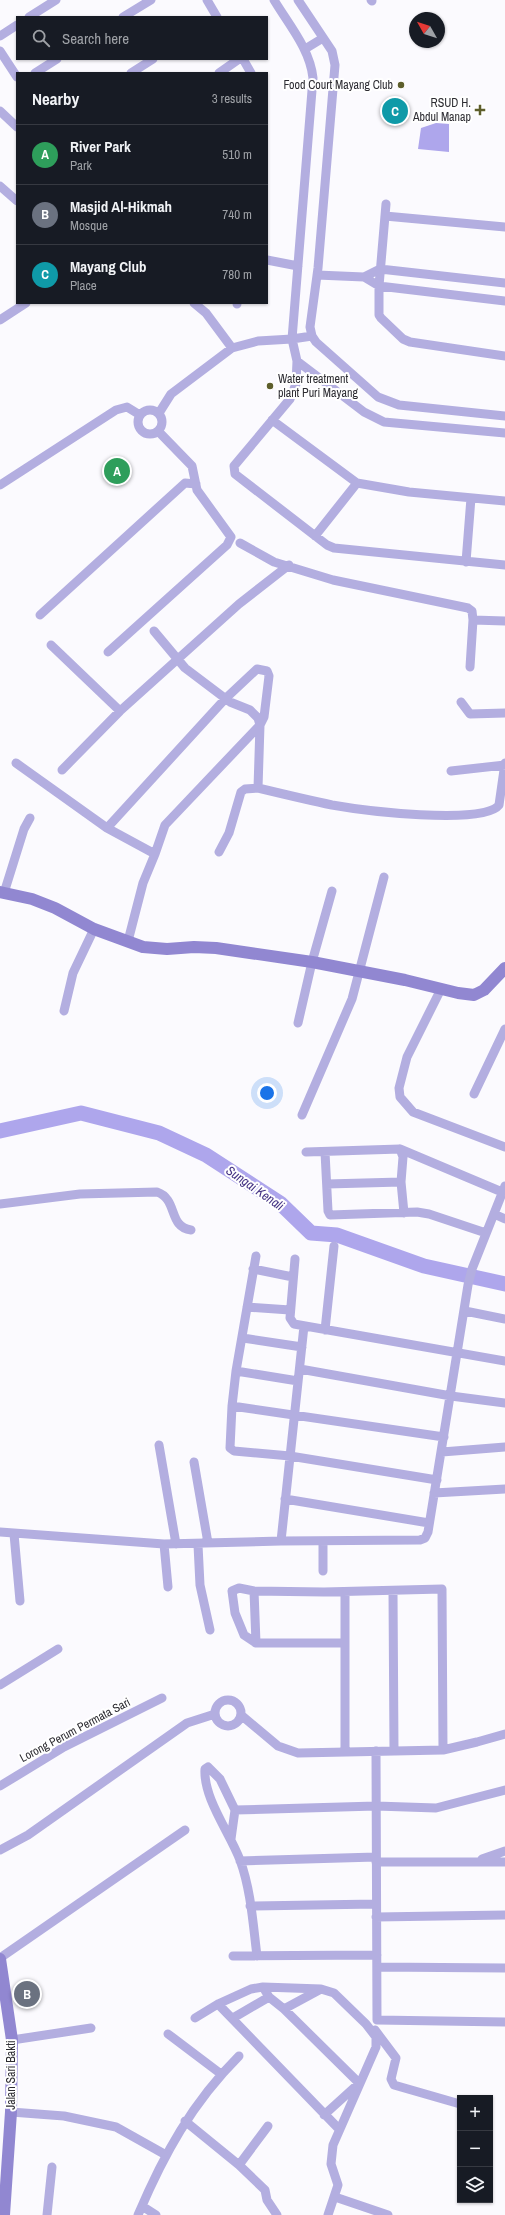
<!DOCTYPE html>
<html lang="en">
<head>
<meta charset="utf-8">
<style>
  :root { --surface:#171b24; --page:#242831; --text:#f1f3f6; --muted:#9ea1a6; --line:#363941; --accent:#0b8043 }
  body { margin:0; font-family:"Archivo Narrow",sans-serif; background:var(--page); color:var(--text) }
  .controls { position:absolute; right:12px; bottom:12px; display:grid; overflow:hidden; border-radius:0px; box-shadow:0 1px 3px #0004 }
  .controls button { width:36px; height:36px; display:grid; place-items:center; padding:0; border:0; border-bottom:1px solid var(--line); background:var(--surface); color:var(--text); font:20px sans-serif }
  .compass { position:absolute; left:409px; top:12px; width:36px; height:36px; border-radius:50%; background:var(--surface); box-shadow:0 1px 3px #0004; rotate:309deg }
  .you { position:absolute; left:267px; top:1093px; width:14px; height:14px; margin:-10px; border:3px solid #fff; border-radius:50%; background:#1a73e8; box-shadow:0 0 0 6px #1a73e833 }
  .badge { display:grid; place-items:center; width:26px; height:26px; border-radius:50%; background:var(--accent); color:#fff; font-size:13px; font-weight:700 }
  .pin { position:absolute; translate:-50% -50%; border:2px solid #fff; box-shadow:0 1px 4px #0006 }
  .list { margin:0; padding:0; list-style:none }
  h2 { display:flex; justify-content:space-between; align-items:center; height:52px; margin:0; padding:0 16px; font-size:17px }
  h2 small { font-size:13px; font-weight:400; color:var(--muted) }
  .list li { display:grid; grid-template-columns:26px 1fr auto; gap:12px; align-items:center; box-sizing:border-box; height:60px; padding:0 16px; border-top:1px solid var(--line) }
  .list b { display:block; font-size:15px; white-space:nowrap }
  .list p { margin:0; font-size:13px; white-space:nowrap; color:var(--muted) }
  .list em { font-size:13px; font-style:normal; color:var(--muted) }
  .icon { flex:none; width:22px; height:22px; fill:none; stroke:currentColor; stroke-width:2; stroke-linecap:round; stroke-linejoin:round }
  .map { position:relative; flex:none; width:505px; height:2215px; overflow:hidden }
  .search { position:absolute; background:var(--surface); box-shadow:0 1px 3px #0004; left:16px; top:16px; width:252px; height:44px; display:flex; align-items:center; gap:10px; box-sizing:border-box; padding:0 14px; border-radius:0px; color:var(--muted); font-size:15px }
  .panel { position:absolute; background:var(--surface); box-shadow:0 1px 3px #0004; left:16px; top:72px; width:252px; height:232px; border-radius:0px }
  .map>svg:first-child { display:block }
  .water { fill:#aea6ec }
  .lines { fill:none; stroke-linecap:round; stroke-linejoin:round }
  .river { stroke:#aea6ec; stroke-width:15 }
  .street { stroke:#b3aee0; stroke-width:9 }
  .secondary { stroke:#9187d1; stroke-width:12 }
  .poi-dot { fill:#5d5e2b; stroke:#fff; stroke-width:1.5 }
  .labels { text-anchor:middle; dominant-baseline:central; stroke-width:4; stroke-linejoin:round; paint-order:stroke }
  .poi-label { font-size:12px; fill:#2d2c32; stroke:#fff; text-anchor:end }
  .street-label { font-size:12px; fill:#2d2c32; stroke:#fff }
  .water-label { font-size:13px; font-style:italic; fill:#453384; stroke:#fff }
</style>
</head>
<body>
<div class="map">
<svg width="505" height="2215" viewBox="0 0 505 2215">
  <rect width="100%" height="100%" fill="#fbfafe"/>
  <path class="water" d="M430,111L435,115L432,120L419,121L420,117Z
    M436,123L449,124V152L418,149L421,128Z"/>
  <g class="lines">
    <path class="river" d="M0,1131L81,1113L159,1133L206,1155L280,1203L311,1233L337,1235L424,1266L505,1284"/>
    <path class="street" d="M207,0L217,17
      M274,0C289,25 310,49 313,78L292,339L297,361L364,412L384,422L505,433
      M298,0L332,51L335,65L318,268L310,327L312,336L316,342L378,397L399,405L505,416
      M371,0L372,1
      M29,17L56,0
      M123,17L151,0
      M0,36L17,25
      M305,49L323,38
      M0,51L17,77
      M243,59L251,73
      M35,73L57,59
      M131,73L153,59
      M219,73L239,59
      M0,111L17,127
      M0,186L17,201
      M386,204L379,286V315L381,318L403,339L410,342L505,356
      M385,216L505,227
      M267,260L298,266
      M317,275L364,277L380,269L505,283
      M364,277L379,286L505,301
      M194,303L206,313L232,348
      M237,304V303
      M0,320L26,303
      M297,361L296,384L290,399L234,466L235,474L327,545L334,548L505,565
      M138 422a12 12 0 1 1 24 0a12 12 0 1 1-24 0Z
      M159,413L171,394L232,348L258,341L292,339L312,336
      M272,420L357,483L409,492L505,501
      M0,485L116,410L127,407L140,415
      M315,536L357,483
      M240,543L274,562L333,580L468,608L472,611L473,620L505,621
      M466,562L471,498
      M40,615L185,483L196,484
      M154,631L185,668L230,702L250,710L258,718L260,725L258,788L245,789L241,792L229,833L219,852
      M51,645L120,711
      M108,652L227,545L231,537L197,490L192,466L158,431
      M470,667L473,620
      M461,702L470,714L505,713
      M16,763L107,828L155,854L143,883L128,941
      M62,770L120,711L239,604L289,565
      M451,771L505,765
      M258,788C283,794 308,800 332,805C360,810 483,826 499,805L505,763
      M107,828L225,699L257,669L267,671L269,676L264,717L260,725L165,825L155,854
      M4,893L24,829L30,818
      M441,989L407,1057L399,1088L400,1097L413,1112L505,1147
      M64,1011L73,973L94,929
      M298,1023L312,962L332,891
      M474,1094L505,1029
      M302,1115L352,999L384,877
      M400,1149L403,1157L401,1182L404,1213
      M306,1152L400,1149L502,1192
      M325,1152L328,1211L330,1215L417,1212L429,1214L486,1233
      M327,1184L401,1182
      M0,1204L80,1194L157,1192C178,1199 168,1227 191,1230
      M494,1214L505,1219
      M256,1256L236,1371L232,1406L230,1448L234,1451L290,1456L437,1480
      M295,1259L290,1318L294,1324L505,1361
      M253,1269L293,1277
      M247,1307L290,1310
      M465,1311L505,1319
      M325,1330L334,1246
      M243,1338L302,1347
      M300,1369L451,1396L505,1403
      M236,1371L298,1381
      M232,1406L444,1437
      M159,1445L176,1544
      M442,1452L505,1447
      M194,1462L208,1543
      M434,1493L505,1489
      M285,1499L429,1523
      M0,1532L164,1544L281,1541L420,1540L425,1538L428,1532L468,1285L472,1269L505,1186
      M14,1534L20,1601
      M281,1541L304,1326
      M323,1541V1571
      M164,1544L168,1587
      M198,1545L200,1585L210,1630
      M254,1591L256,1643H345
      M393,1591L394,1751
      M345,1592V1752
      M256,1643L244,1635L235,1613L232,1591L239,1588L254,1591L324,1592L442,1589L443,1750
      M0,1685L58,1649
      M215 1713a13 13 0 1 1 26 0a13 13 0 1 1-26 0Z
      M241,1715L278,1746L298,1753L443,1750L477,1742L505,1734
      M376,1751L377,2020L505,2022
      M0,1786L64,1747L162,1698
      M235,1810L376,1806L436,1808L505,1790
      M231,1839L235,1810L220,1779L208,1767L205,1769C203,1798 230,1833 240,1860C251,1890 253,1924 257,1956
      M0,1850L28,1835L187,1723L215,1714
      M482,1859L505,1851
      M240,1861L376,1857
      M376,1862H505
      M250,1906L376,1904
      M376,1917L505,1915
      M233,1956L377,1955
      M0,1958L185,1830
      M377,1967L505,1968
      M263,1987L269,1997L284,2009L359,2083
      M218,2004L339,2129
      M284,2009L321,1989
      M195,2018L218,2004L251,1989L263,1987L321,1989L334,1993L366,2024L376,2037V2047L333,2145L331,2164L338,2185L328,2215
      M233,2018L269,1997
      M375,2030L396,2058L391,2079L394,2085L460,2104
      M168,2034L221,2074
      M12,2040L91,2028
      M11,2112L64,2116L116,2127L166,2155
      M324,2115L356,2086
      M185,2121L239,2165L265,2190L267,2200L277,2215
      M239,2165L268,2126
      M335,2197L388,2215
      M142,2206L156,2215
      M47,2215L52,2167
      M138,2215C164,2154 192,2103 239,2056"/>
    <path class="secondary" d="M0,892L32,899L55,908L94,929L143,947L167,949L194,947L216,948L312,962L405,980L458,993L474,995L484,990L505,968
      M0,1959L12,2040L11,2112L4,2215"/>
  </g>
  <g class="poi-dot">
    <circle cx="401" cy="85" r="4"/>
    <path d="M478 104h4v4h4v4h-4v4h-4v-4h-4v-4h4z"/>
    <circle cx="270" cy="386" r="4"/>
  </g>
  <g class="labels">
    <g class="poi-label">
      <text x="393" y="85">Food Court Mayang Club</text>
      <text x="471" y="103">RSUD H.<tspan x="471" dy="14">Abdul Manap</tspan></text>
      <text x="278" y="379" text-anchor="start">Water treatment<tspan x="278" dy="14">plant Puri Mayang</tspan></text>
    </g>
    <g class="street-label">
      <text transform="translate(75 1730) rotate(-28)">Lorong Perum Permata Sari</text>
      <text transform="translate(11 2075) rotate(-90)">Jalan Sari Bakti</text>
    </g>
    <g class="water-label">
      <text transform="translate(255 1188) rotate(35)">Sungai Kenali</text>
    </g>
  </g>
</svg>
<div class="controls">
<button>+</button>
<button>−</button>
<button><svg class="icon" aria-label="layers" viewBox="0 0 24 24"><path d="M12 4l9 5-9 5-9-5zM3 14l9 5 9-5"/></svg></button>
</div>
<svg class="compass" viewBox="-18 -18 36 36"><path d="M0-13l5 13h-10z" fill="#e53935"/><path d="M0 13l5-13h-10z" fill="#9ea1a6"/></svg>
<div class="you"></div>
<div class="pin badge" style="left:117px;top:471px;background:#2e9e5b">A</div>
<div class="pin badge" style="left:27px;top:1994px;background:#6b7280">B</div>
<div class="pin badge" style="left:395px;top:111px;background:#0f9aa8">C</div>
<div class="search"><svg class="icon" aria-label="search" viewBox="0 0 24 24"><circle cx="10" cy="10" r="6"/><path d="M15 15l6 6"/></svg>Search here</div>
<section class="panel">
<h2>Nearby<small>3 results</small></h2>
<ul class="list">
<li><span class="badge" style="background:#2e9e5b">A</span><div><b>River Park</b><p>Park</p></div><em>510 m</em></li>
<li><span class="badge" style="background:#6b7280">B</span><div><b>Masjid Al-Hikmah</b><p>Mosque</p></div><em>740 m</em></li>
<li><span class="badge" style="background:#0f9aa8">C</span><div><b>Mayang Club</b><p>Place</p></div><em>780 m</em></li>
</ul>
</section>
</div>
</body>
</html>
